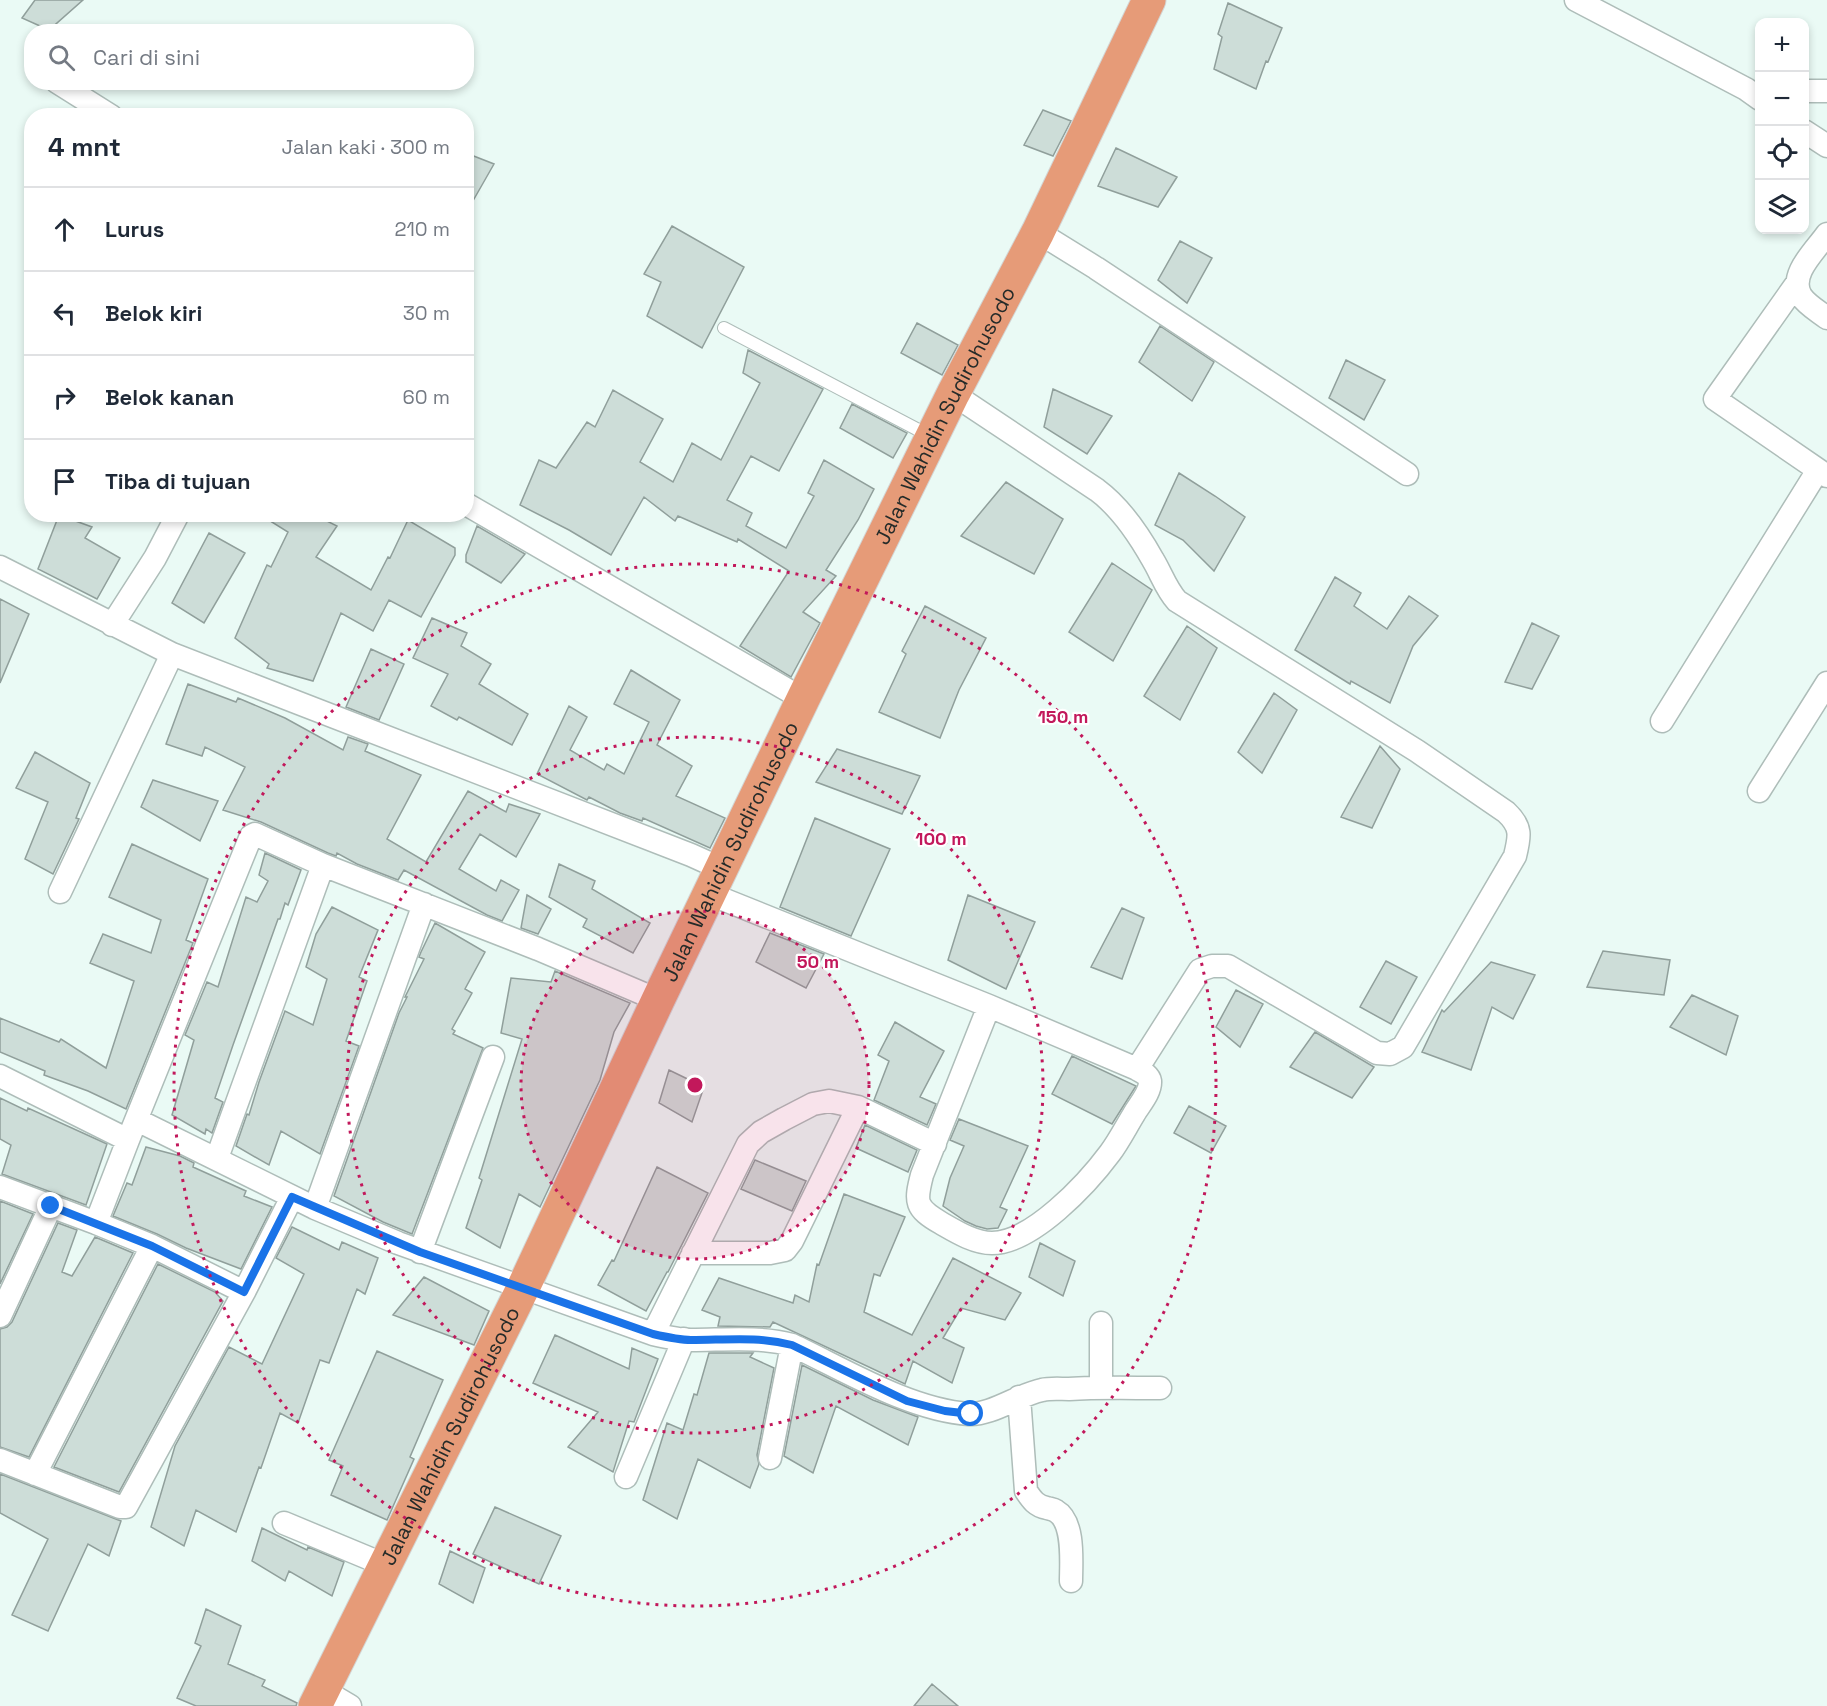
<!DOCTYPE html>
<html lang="id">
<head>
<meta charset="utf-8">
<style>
  :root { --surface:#fff; --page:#f6f6f7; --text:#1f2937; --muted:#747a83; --line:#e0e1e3 }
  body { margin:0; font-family:"Space Grotesk",sans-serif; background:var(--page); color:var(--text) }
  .controls { position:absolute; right:18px; top:18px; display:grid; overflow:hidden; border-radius:12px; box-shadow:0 3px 9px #0003 }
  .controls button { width:54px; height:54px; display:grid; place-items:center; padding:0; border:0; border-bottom:2px solid var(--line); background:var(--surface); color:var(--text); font:30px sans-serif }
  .stop { position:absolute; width:18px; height:18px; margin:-14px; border:4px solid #1a73e8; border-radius:50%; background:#fff }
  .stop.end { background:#1a73e8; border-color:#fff; box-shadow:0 2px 6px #0008 }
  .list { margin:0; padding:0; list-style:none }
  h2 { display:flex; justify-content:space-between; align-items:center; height:78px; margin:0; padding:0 24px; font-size:26px }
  h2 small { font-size:20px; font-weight:400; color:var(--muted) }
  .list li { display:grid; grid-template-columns:39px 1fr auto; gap:18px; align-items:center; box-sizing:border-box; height:84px; padding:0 24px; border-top:2px solid var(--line) }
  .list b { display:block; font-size:22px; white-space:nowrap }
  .list em { font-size:20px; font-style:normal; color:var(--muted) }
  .icon { flex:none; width:33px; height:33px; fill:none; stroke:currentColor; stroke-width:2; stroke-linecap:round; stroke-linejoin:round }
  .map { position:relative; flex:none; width:1827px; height:1706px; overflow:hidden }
  .search { position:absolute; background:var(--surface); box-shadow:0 3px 9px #0003; left:24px; top:24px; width:450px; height:66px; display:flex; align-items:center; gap:15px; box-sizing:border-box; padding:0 21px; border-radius:24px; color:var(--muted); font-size:22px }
  .panel { position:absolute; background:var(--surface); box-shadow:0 3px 9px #0003; left:24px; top:108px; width:450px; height:414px; border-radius:24px }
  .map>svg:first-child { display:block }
  .building { fill:#cdddd8; stroke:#909f9b; stroke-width:1.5 }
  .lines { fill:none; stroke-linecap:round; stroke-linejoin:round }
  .service-casing { stroke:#aebdb9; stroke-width:14 }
  .minor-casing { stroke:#aebdb9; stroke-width:25 }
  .trunk-casing { stroke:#d3d5d4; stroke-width:35 }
  .service { stroke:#fff; stroke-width:12 }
  .minor { stroke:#fff; stroke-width:22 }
  .trunk { stroke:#e69b78; stroke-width:33 }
  .route { stroke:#1a73e8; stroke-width:8 }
  .ring { fill:none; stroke:#c2185b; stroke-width:3; stroke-dasharray:3 6 }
  .labels { text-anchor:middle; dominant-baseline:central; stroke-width:4.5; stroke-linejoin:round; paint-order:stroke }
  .street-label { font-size:21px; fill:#252b29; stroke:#fff }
  .centre { fill:#c2185b; stroke:#fff; stroke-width:3 }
  .ring-label { font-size:18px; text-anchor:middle; font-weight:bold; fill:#c2185b; stroke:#fff; stroke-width:4.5; stroke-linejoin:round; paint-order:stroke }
</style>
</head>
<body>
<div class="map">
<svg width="1827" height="1706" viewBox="0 0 1827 1706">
  <rect width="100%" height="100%" fill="#eafaf5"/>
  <path class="building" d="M35,0H83L49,30L22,18Z
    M1228,3L1282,28L1268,62L1266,61L1256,89L1214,69L1222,37L1218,34Z
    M1043,110L1071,121L1053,156L1024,145Z
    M1116,148L1177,177L1158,207L1098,186Z
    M466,153L494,164L466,213Z
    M672,226L744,267L702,348L647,316L661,282L644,274Z
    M1180,241L1212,258L1187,303L1158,280Z
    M917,323L958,345L942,375L901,353Z
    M1160,326L1214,362L1192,401L1139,362Z
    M748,350L823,389L779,471L751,456L727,500L752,513L746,526L786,548L814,496L808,493L824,460L874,489L858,520L826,570L836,576L803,612L820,623L791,677L740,646L789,571L738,539L737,542L678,516L675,521L644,497L611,555L569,530L520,505L539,460L556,468L587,422L595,427L613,390L663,419L640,462L673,482L692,443L721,460L760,383L743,373Z
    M1346,360L1385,380L1364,420L1329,398Z
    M1053,389L1112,416L1087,454L1044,427Z
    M852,404L907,433L893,458L840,428Z
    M1179,473L1215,496L1245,517L1214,571L1183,540L1155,525Z
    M1006,482L1063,519L1034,574L961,536Z
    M259,514H313L337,526L316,557L371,590L388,557L390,558L408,520L455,548V555L421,617L389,600L373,631L341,613L313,681L267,668L269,664L235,638L267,565L271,567L288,532Z
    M59,515L92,527L85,538L120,558L97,599L38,569Z
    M477,526L525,554L501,583L466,562V555Z
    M209,533L245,553L204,623L172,603Z
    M1112,563L1152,590L1113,661L1069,632Z
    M1335,577L1361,593L1354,606L1387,629L1409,596L1438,616L1413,646L1390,703L1351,681L1350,684L1295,650Z
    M0,599L29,614L0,683Z
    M925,606L986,638L959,690L940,738L879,712L906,654L902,651Z
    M432,618L467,633L461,646L491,664L479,684L528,714L512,745L459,717L457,720L431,706L448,674L413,658Z
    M1532,623L1559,636L1532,689L1505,682Z
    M1187,626L1217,648L1180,720L1144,696Z
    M371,649L404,664L379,720L346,707Z
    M631,670L680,700L657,745L692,766L676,796L725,818L710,848L643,818L642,821L620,813L589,797L587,800L537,774L569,706L587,717L570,750L604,770L607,764L624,774L649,722L614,704Z
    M188,684L236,702L238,698L285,718L343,750L348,737L368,744L365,751L421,775L387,839L426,862L468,791L506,812L509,804L540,814L516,857L480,834L459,869L496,891L501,880L519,890L502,921L487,915L404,870L398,880L357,864L337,853L336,856L328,853L261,822L223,810L245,767L205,747L202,756L166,744Z
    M1274,693L1297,710L1262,773L1238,752Z
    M1380,746L1400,769L1372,828L1341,817Z
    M837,749L920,776L902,814L816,782Z
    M35,752L90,783L76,818L79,819L53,874L25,859L48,802L16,788Z
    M153,780L218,801L200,841L141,807Z
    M815,818L890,849L851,936L780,907Z
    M132,844L208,879L186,940L193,943L126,1109L88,1091L44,1075L45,1071L0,1052V1018L59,1042L61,1039L106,1068L134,981L90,963L103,934L151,953L161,920L109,897Z
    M265,853L301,870L288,905L285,903L280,919H278L233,1045L215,1098L223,1102L212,1133L206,1129L205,1134L172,1115L194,1040L185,1035L207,982L218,987L246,897L257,902L268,881L259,875Z
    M559,864L595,881L592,889L650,923L633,953L583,927L587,919L549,897Z
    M527,895L551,909L538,934L521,928Z
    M968,895L1035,922L1006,989L948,960Z
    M332,907L378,930L359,977L367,981L346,1041L359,1046L320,1154L281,1131L269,1165L236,1146L247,1114L249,1115L259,1082L285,1011L313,1025L327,979L306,967L316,934Z
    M1122,908L1144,918L1122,979L1091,967Z
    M435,923L485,952L465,989L472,993L452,1029L455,1031L453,1034L483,1048L412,1234L383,1222L334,1196L399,1013L407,997H405L424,959L419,957L421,952Z
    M770,933L824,954L806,988L756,962Z
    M1603,951L1670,960L1664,995L1587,987Z
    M1386,961L1417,977L1391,1024L1360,1007Z
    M1491,962L1535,975L1513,1019L1492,1007L1471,1070L1422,1052L1442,1010L1444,1012Z
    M555,971L630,1003L614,1032L600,1080L540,1207L519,1194L500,1248L466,1228L482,1180L479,1178L522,1039L501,1033L511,978L551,982Z
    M1236,990L1263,1004L1240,1047L1216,1027Z
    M1692,995L1738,1016L1726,1055L1670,1027Z
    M895,1022L944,1051L920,1097L936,1104L927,1125L874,1100L889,1061L878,1055Z
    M1315,1032L1374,1067L1352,1098L1290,1067Z
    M1072,1056L1136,1086L1112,1124L1052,1094Z
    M669,1070L704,1087L692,1122L659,1103Z
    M0,1098L27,1111L28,1108L107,1144L86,1205L2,1174L11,1145L0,1139Z
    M1189,1106L1226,1126L1211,1153L1174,1133Z
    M959,1119L1028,1146L1000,1207L1007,1210L998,1228L987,1229L976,1226L965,1221L943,1206L950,1178L964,1146L950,1140Z
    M865,1125L917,1150L908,1172L856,1148Z
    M146,1147L180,1156L194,1163L193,1167L246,1191L244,1196L272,1207L241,1269L186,1248L157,1234L113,1216L127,1183L132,1185Z
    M755,1160L806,1181L792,1211L741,1189Z
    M657,1167L708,1193L668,1272H667L646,1311L598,1285L612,1260L614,1261Z
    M844,1194L905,1217L880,1276L874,1274L864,1312L912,1335L953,1258L1021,1293L1005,1320L961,1308L943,1338L964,1348L952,1383L913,1361L905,1384L773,1322L770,1327L718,1326L720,1317L702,1310L719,1278L793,1303L795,1295L809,1302L817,1264L819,1265Z
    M0,1201L33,1214L0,1284Z
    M58,1223L77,1230L62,1272L72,1276L95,1237L133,1253L29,1457L0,1447V1329L7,1327L12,1322Z
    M292,1227L339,1250L342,1242L378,1258L365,1294L357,1289L329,1363L320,1360L298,1423L280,1413L261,1468L259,1467L236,1532L196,1510L184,1546L151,1527L175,1446L229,1347L262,1364L304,1274L276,1258Z
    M1040,1243L1075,1261L1063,1296L1029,1277Z
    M158,1264L215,1292L223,1301L119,1492L54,1467Z
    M424,1277L489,1311L474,1345L393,1315Z
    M555,1335L629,1369L632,1348L658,1359L634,1422L629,1421L613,1472L568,1447L598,1412L533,1383Z
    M377,1351L443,1380L410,1457L414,1459L387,1520L331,1495L343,1466L329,1460Z
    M709,1353H753L750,1357L774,1368L757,1455L759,1464L750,1488L698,1459L677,1519L643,1500L667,1423L683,1430L694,1394L697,1395Z
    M802,1365L873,1400L918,1417L908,1445L836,1406L813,1473L784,1456Z
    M0,1474L121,1521L109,1556L88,1544L48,1631L12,1615L48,1539L0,1513Z
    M495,1507L561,1536L539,1584L473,1554Z
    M262,1528L307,1550L308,1547L344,1562L332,1596L289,1571L285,1581L252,1561Z
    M450,1551L485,1568L473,1603L439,1584Z
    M206,1609L241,1626L228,1664L265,1680L262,1686L297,1703L296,1706H196L177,1698L201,1646L195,1643Z
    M932,1684L958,1706H914Z"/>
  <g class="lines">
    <g class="service-casing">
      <path id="service" d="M724,328L930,436"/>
    </g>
    <g class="minor-casing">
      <path id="minor" d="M1576,0L1746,89L1760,99
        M57,82L111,116
        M1804,91H1827
        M1804,131L1827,146
        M1038,232L1096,268L1407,474
        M1827,234C1815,251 1788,275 1801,296C1807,305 1818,311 1827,318
        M1797,283L1715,399L1827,476
        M953,394L1097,490C1120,507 1139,535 1153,560C1161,573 1166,589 1177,601L1417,751L1506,812C1522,827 1520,836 1515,856L1403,1047L1390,1054L1377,1053L1228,966H1212L1200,970L1137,1069
        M466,504L803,699
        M0,567L172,654L691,855L722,869
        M112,625L155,558L178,514
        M1662,721L1818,470
        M1759,791L1827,683
        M60,892L172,654
        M710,894L989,1006L1137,1069C1142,1072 1149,1075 1150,1081C1151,1092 1139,1105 1134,1114C1126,1127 1119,1141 1110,1153C1087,1184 1032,1243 992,1243C974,1243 955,1231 941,1223C915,1208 915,1202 922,1175L989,1006
        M0,1076L128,1140
        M137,1120L315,1208L398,1243L653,1334L748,1144L761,1132L784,1119L813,1104L829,1101L858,1107L935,1144
        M217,1158L323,865
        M0,1187L96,1223L152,1246L244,1292
        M315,1208L424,904
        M96,1223L128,1140L251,836L255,834L323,865L538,949L658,1000
        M420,1252L493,1057
        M693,1253H770L785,1250L792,1241L858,1107
        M0,1316L51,1206
        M1101,1323V1387
        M653,1334C666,1337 679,1340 691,1340C725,1340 758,1336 792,1345C845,1370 910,1410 969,1414C992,1415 1018,1395 1042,1390C1050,1388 1060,1389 1069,1389C1099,1387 1130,1388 1160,1388
        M1019,1397L1026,1491C1032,1500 1036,1506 1047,1508C1050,1509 1053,1509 1056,1511C1075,1522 1071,1563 1071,1581
        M770,1458L792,1345
        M0,1460L120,1507H126L244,1292L292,1197
        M35,1474L152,1246
        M626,1477L684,1339
        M284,1523L385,1565
        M323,1690L350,1706"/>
    </g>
    <g class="trunk-casing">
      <g id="trunk">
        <path id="s1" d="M315,1706L523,1288L658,1000L803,699L953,394L1038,232L1149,0"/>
      </g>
    </g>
    <use href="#service" class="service"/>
    <use href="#minor" class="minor"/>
    <use href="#trunk" class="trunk"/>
  </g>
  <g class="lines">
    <path class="route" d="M51,1206L152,1246L244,1292L292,1197L420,1252L653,1334C666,1337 679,1340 691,1340C726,1340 758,1336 792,1345L907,1401L945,1411L971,1414"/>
  </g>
  <circle cx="695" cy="1085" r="174" fill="#c2185b" fill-opacity=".12"/>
  <g class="ring">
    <circle cx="695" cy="1085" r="174"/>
    <circle cx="695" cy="1085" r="348"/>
    <circle cx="695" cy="1085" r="521"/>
  </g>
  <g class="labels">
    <g class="street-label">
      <text stroke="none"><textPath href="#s1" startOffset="1436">Jalan Wahidin Sudirohusodo</textPath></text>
      <text stroke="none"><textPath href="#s1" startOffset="950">Jalan Wahidin Sudirohusodo</textPath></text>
      <text stroke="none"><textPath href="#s1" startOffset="302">Jalan Wahidin Sudirohusodo</textPath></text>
    </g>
  </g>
  <circle cx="695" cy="1085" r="9" class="centre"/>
  <g class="ring-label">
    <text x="1063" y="723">150 m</text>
    <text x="941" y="845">100 m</text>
    <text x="818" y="968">50 m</text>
  </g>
</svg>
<div class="controls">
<button>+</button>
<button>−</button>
<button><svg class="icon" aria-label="locate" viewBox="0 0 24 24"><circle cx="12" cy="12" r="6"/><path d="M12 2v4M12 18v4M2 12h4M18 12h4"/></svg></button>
<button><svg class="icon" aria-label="layers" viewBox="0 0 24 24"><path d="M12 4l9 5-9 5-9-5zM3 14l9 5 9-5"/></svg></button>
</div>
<div class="stop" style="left:971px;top:1414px"></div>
<div class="stop end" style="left:51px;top:1206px"></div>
<div class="search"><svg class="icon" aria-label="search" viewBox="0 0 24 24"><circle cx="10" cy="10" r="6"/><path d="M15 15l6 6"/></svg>Cari di sini</div>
<section class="panel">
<h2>4 mnt<small>Jalan kaki · 300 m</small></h2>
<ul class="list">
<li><svg class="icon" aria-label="ahead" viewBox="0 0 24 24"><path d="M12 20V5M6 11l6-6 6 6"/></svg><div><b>Lurus</b></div><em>210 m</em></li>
<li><svg class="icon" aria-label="left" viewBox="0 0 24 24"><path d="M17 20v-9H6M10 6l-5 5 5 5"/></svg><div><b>Belok kiri</b></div><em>30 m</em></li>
<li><svg class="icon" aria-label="right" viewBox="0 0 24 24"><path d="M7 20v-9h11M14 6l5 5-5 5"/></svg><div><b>Belok kanan</b></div><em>60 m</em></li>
<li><svg class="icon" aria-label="arrive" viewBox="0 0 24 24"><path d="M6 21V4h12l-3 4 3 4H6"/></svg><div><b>Tiba di tujuan</b></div></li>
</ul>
</section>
</div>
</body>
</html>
